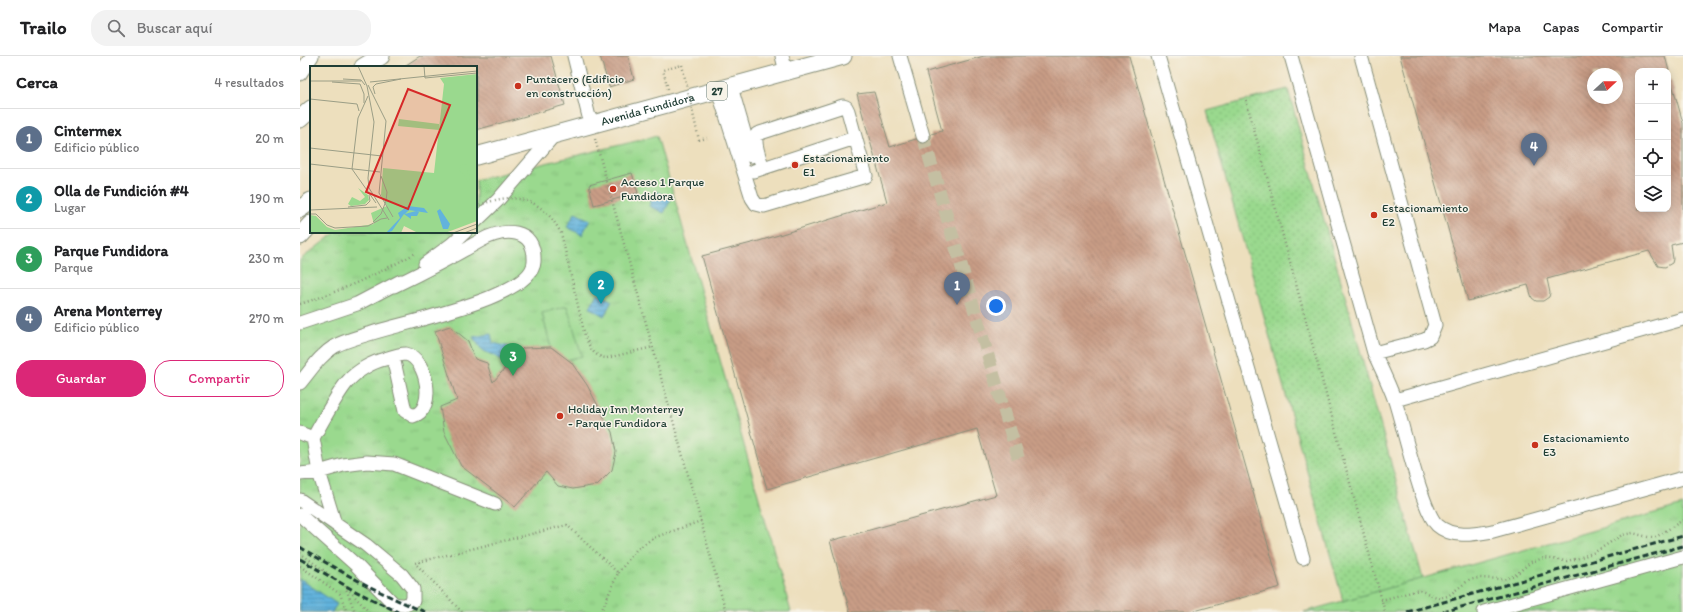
<!DOCTYPE html>
<html lang="es">
<head>
<meta charset="utf-8">
<style>
  :root { --surface:#fff; --page:#f2f2f2; --text:#202124; --muted:#757577; --line:#e0e0e0; --accent:#db2777 }
  body { margin:0; font-family:Itim,sans-serif; background:var(--page); color:var(--text) }
  .controls { position:absolute; right:12px; top:12px; display:grid; overflow:hidden; border-radius:8px; box-shadow:0 2px 10px #0003 }
  .controls button { width:36px; height:36px; display:grid; place-items:center; padding:0; border:0; border-bottom:1px solid var(--line); background:var(--surface); color:var(--text); font:20px sans-serif }
  .compass { position:absolute; left:1287px; top:12px; width:36px; height:36px; border-radius:50%; background:var(--surface); box-shadow:0 2px 10px #0003; rotate:68deg }
  .you { position:absolute; left:696px; top:250px; width:14px; height:14px; margin:-10px; border:3px solid #fff; border-radius:50%; background:#1a73e8; box-shadow:0 0 0 6px #1a73e833 }
  .badge { display:grid; place-items:center; width:26px; height:26px; border-radius:50%; background:var(--accent); color:#fff; font-size:13px; font-weight:700 }
  .pin { position:absolute; translate:-50% -33px; filter:drop-shadow(0 1px 2px #0008) }
  .pin::after { content:''; position:absolute; top:21px; width:14px; height:12px; background:inherit; clip-path:polygon(0 0,100% 0,50% 100%) }
  .list { margin:0; padding:0; list-style:none }
  h2 { display:flex; justify-content:space-between; align-items:center; height:52px; margin:0; padding:0 16px; font-size:17px }
  h2 small { font-size:13px; font-weight:400; color:var(--muted) }
  .list li { display:grid; grid-template-columns:26px 1fr auto; gap:12px; align-items:center; box-sizing:border-box; height:60px; padding:0 16px; border-top:1px solid var(--line) }
  .list b { display:block; font-size:15px; white-space:nowrap }
  .list p { margin:0; font-size:13px; white-space:nowrap; color:var(--muted) }
  .list em { font-size:13px; font-style:normal; color:var(--muted) }
  .actions { display:flex; gap:8px; padding:12px 16px }
  .actions a { flex:1; padding:9px 0; border:1px solid var(--accent); border-radius:16px; text-align:center; font-size:14px; color:var(--accent) }
  .actions .main { background:var(--accent); color:#fff }
  .icon { flex:none; width:22px; height:22px; fill:none; stroke:currentColor; stroke-width:2; stroke-linecap:round; stroke-linejoin:round }
  .map { position:relative; flex:none; width:1383px; height:556px; overflow:hidden }
  header { display:flex; align-items:center; gap:24px; box-sizing:border-box; height:56px; padding:0 20px; background:var(--surface); border-bottom:1px solid var(--line) }
  header strong { font-size:19px }
  nav { display:flex; gap:22px; margin-inline-start:auto; font-size:14px }
  .search { width:280px; height:36px; background:var(--page); display:flex; align-items:center; gap:10px; box-sizing:border-box; padding:0 14px; border-radius:16px; color:var(--muted); font-size:15px }
  main { display:flex }
  aside { flex:1; background:var(--surface) }
  .map>svg:first-child { display:block }
  .grass { fill:url(#grass-dots); stroke:#5c8b61 }
  .park { fill:url(#park-tufts); stroke:#5c8b61 }
  .pitch { fill:#9ad98e; stroke:#5c8b61 }
  .water { fill:url(#water-rules); stroke:#407888 }
  .building { fill:url(#building-back-hatch); fill-rule:evenodd }
  .lines { fill:none; stroke-linecap:round; stroke-linejoin:round }
  .minor-tunnel { stroke:#c4bfa2; stroke-width:13; stroke-dasharray:13 6; stroke-linecap:butt }
  .minor-casing { stroke:#868e78; stroke-width:15 }
  .major-casing { stroke:#868e78; stroke-width:19 }
  .path { stroke:#868e78; stroke-width:2.5; stroke-dasharray:1 3; stroke-linecap:butt }
  .minor { stroke:#fff; stroke-width:13 }
  .major { stroke:#fff; stroke-width:17 }
  .rail { stroke:#1f3d34; stroke-width:3; stroke-dasharray:6 3; stroke-linecap:butt }
  .path-bridge { stroke:#868e78; stroke-width:2.5; stroke-dasharray:1 3; stroke-linecap:butt }
  .poi-dot { fill:#c8321e; stroke:#f7f3e8; stroke-width:1.5 }
  .labels { text-anchor:middle; dominant-baseline:central; stroke-width:3; stroke-linejoin:round; paint-order:stroke }
  .shield { fill:#f7f3e8; stroke:#60746a; stroke-width:1 }
  .shield-label { font-size:11px; font-weight:bold; fill:#1f3d34 }
  .poi-label { font-size:12px; fill:#1f3d34; stroke:#f7f3e8; text-anchor:start }
  .street-label { font-size:12px; fill:#1f3d34; stroke:#f7f3e8 }
  .inset-road { fill:none; stroke:#9b9e86; stroke-width:1 }
  .view { fill:#d62828; fill-opacity:0.15; stroke:#d62828; stroke-width:2 }
  .inset-edge { fill:none; stroke:#1f3d34; stroke-width:2 }
</style>
</head>
<body>
<header>
<strong>Trailo</strong>
<div class="search"><svg class="icon" aria-label="search" viewBox="0 0 24 24"><circle cx="10" cy="10" r="6"/><path d="M15 15l6 6"/></svg>Buscar aquí</div>
<nav><a>Mapa</a><a>Capas</a><a>Compartir</a></nav>
</header>
<main>
<aside>
<h2>Cerca<small>4 resultados</small></h2>
<ul class="list">
<li><span class="badge" style="background:#5c6f8a">1</span><div><b>Cintermex</b><p>Edificio público</p></div><em>20 m</em></li>
<li><span class="badge" style="background:#0f9aa8">2</span><div><b>Olla de Fundición #4</b><p>Lugar</p></div><em>190 m</em></li>
<li><span class="badge" style="background:#2e9e5b">3</span><div><b>Parque Fundidora</b><p>Parque</p></div><em>230 m</em></li>
<li><span class="badge" style="background:#5c6f8a">4</span><div><b>Arena Monterrey</b><p>Edificio público</p></div><em>270 m</em></li>
</ul>
<div class="actions"><a class="main">Guardar</a><a>Compartir</a></div>
</aside>
<div class="map">
<svg width="1383" height="556" viewBox="0 0 1383 556">
  <defs>
    <pattern id="grass-dots" width="8" height="8" patternUnits="userSpaceOnUse"><rect width="8" height="8" fill="#9ad98e"/><path d="M2 2h.1M6 6h.1" fill="none" stroke="#84bb7b" stroke-width="1.8" stroke-linecap="round"/></pattern>
    <pattern id="park-tufts" width="24" height="20" patternUnits="userSpaceOnUse"><rect width="24" height="20" fill="#9ad98e"/><path d="M3 7l-1-3M5 7V3M7 7l1-3M15 17l-1-3M17 17v-4M19 17l1-3" fill="none" stroke="#84bb7b"/></pattern>
    <pattern id="water-rules" width="6" height="5" patternUnits="userSpaceOnUse"><rect width="6" height="5" fill="#62b3dd"/><path d="M0 2.5h6" fill="none" stroke="#5093b4"/></pattern>
    <pattern id="building-back-hatch" width="6" height="6" patternUnits="userSpaceOnUse"><rect width="6" height="6" fill="#c99d86"/><path d="M-1 5l2 2M0 0l6 6M5-1l2 2" fill="none" stroke="#a3816e"/></pattern>
  </defs>
  <rect width="100%" height="100%" fill="#f7f3e8"/>
  <filter id="ink" filterUnits="userSpaceOnUse"><feTurbulence type="fractalNoise" baseFrequency=".025" numOctaves="2"/><feDisplacementMap in="SourceGraphic" scale="8" xChannelSelector="R" yChannelSelector="G"/><feConvolveMatrix kernelMatrix="1 2 1 2 8 2 1 2 1" color-interpolation-filters="sRGB"/></filter>
  <filter id="wash" filterUnits="userSpaceOnUse"><feTurbulence type="fractalNoise" baseFrequency=".012" numOctaves="4" result="noise"/><feDisplacementMap in="SourceGraphic" scale="16" xChannelSelector="R" yChannelSelector="G"/><feGaussianBlur stdDeviation="0.9" result="paint"/><feColorMatrix in="noise" values="0 0 0 0 0 0 0 0 0 0 0 0 0 0 0 0 0 1.4 0 .05"/><feComposite in="paint" operator="in"/></filter>
  <g filter="url(#wash)">
    <rect width="100%" height="100%" fill="#eddfbd"/>
    <path class="grass" d="M988,33L1123,523L1043,545L907,55Z"/>
    <path class="park" d="M357,80L491,556H0V204L36,176H176V124Z
      M1383,449V556H1004Z"/>
    <path class="pitch" d="M267,250L282,300L255,307L242,257Z"/>
    <path class="water" d="M356,135L371,143L364,157L349,150Z
      M275,157L290,164L282,179L267,171Z
      M297,237L312,245L304,260L290,252Z
      M191,278L193,287L210,291L208,301L224,305L223,314L182,294L173,281Z
      M0,523L37,548L32,556H0Z"/>
    <g id="blocks">
      <path class="building" d="M120,0H251L265,49L176,74V11H103Z
        M300,0H328L334,23L309,31Z
        M684,0H829L980,531L891,556H550L530,485L696,439L677,373L467,433L402,200L459,185L587,146L557,38L574,36L590,91L616,83L621,88H626L631,82V78L642,75L626,16Z
        M1100,0H1365L1369,15H1338V153H1368V25L1371,24L1383,67V186L1371,189L1373,203L1372,207L1365,211L1358,210L1349,195L1247,223L1250,237L1249,241L1243,245H1236L1232,242L1228,229L1168,245ZM1293,18H1317V42H1293Z
        M332,117L338,137L294,149L289,129Z
        M150,270L168,285L175,303L187,307L193,326L223,292L251,291L271,306L287,329L312,376L316,396L312,414L297,429L273,433L258,430L246,416L215,451L161,410L144,376L140,351L157,344L135,275Z"/>
    </g>
  </g>
  <g filter="url(#ink)">
    <use href="#blocks" fill-opacity="0" stroke="#868e78" stroke-width="1"/>
    <g class="lines">
      <path class="minor-tunnel" d="M623,80L720,408"/>
      <g class="minor-casing">
        <path id="minor" d="M274,0L291,69
          M482,0L486,16
          M600,0L623,80
          M858,0L1003,502
          M991,0L1074,297L1124,284L1130,281L1135,269L1061,0
          M0,18L12,0
          M431,31L451,100
          M418,34L452,142L456,148L464,150L566,120L548,55L546,51L543,50L457,78C453,88 460,102 463,112
          M454,115L555,82
          M176,165L198,144L255,78
          M125,208L152,188L165,176
          M0,267L57,248L101,225
          M1074,297C1081,312 1089,328 1095,345C1103,369 1122,455 1137,469C1153,483 1175,478 1193,475L1383,422
          M93,301L105,355L113,360C137,354 127,302 106,298C100,298 91,301 85,303C72,306 57,315 48,325C36,339 23,365 13,382L19,416L43,409L67,406L94,408L195,448
          M0,327C11,314 20,299 35,290C69,271 232,247 234,206C236,170 203,172 180,185C152,201 123,216 94,230
          M1095,344L1383,263
          M0,377L13,382
          M0,418L19,416L35,468
          M0,444L66,489L102,519L113,533V545C106,550 101,550 93,547L56,509L0,459
          M1184,556L1383,501"/>
      </g>
      <g class="major-casing">
        <g id="major">
          <path d="M63,11L81,0"/>
          <path d="M0,63L11,53"/>
          <path id="s1" d="M176,100L543,0"/>
          <path d="M0,153L11,145"/>
          <path d="M0,180L11,168"/>
        </g>
      </g>
      <path class="path" d="M368,33L363,14L382,9
        M946,44L1085,556
        M295,83L426,556
        M399,84L407,82
        M0,248C42,235 77,218 116,197
        M307,302L353,291
        M0,497L45,530L55,556
        M0,510L40,538L47,556
        M318,517L336,494L353,482L401,465
        M47,532L69,556
        M1081,544L1119,534L1139,542L1148,540L1169,524L1179,522L1203,523L1214,520L1231,506L1244,502L1267,505L1279,502L1295,496L1322,479L1333,477L1348,481H1356L1383,464
        M162,556L115,507L267,469L318,517L301,556"/>
      <use href="#minor" class="minor"/>
      <use href="#major" class="major"/>
      <path class="rail" d="M0,491C40,516 81,538 125,556
        M0,503L53,534L98,556
        M1107,556L1383,480
        M1143,556L1383,490"/>
      <path class="path-bridge" d="M382,9L399,84
        M176,151C212,134 242,141 261,177L285,280C290,292 294,301 307,302"/>
    </g>
  </g>
  <g class="poi-dot">
    <circle cx="218" cy="30" r="4"/>
    <circle cx="495" cy="109" r="4"/>
    <circle cx="313" cy="133" r="4"/>
    <circle cx="1074" cy="159" r="4"/>
    <circle cx="260" cy="360" r="4"/>
    <circle cx="1235" cy="389" r="4"/>
  </g>
  <g class="labels">
    <rect class="shield" x="407" y="26" width="20" height="18" rx="3"/>
    <g class="shield-label">
      <text x="417" y="35">27</text>
    </g>
    <g class="poi-label">
      <text x="226" y="23">Puntacero (Edificio<tspan x="226" dy="14">en construcción)</tspan></text>
      <text x="503" y="102">Estacionamiento<tspan x="503" dy="14">E1</tspan></text>
      <text x="321" y="126">Acceso 1 Parque<tspan x="321" dy="14">Fundidora</tspan></text>
      <text x="1082" y="152">Estacionamiento<tspan x="1082" dy="14">E2</tspan></text>
      <text x="268" y="353">Holiday Inn Monterrey<tspan x="268" dy="14">- Parque Fundidora</tspan></text>
      <text x="1243" y="382">Estacionamiento<tspan x="1243" dy="14">E3</tspan></text>
    </g>
    <g class="street-label">
      <text stroke="none"><textPath href="#s1" startOffset="178">Avenida Fundidora</textPath></text>
    </g>
  </g>
  <g transform="translate(10 10)">
    <rect width="167" height="167" fill="#eddfbd"/>
    <path d="M89,53L129,58V64L88,60ZM48,122L58,129L59,134L55,138L41,140L38,138L42,131L50,135L55,131Z" fill="#9ad98e"/>
    <path d="M167,8V155L135,167H108L94,160L91,167H0V149L6,150L17,161L25,164L64,158L61,147L77,140L71,129L73,102L124,107L134,18L130,12Z" fill="#9ad98e"/>
    <path d="M159,98L157,102L161,104L157,105L158,108H163L159,109L160,114L167,113L163,116L157,115L154,108L149,105L151,99Z" fill="#9ad98e"/>
    <path d="M98,140L114,142L118,147L99,144L95,148L106,145L109,146L107,150H101V153L94,148L82,165L76,167L90,152L88,147ZM130,143L140,158L138,163H133L127,145Z" fill="#62b3dd"/>
    <path class="inset-road" d="M48,0L57,20L64,56L58,112L59,122L79,154M114,0L115,12L167,7M33,13L51,14L55,19M0,15H51M22,16L50,18L54,28V37M60,16L167,5M58,19L76,55L69,127L83,151M65,28L63,21L66,18L91,13M58,30L48,52L42,103L66,137M0,33L47,38L49,45M0,82L72,90M0,98L70,106M38,141L56,139L60,135L59,129M0,144L67,141M0,148H6L17,159L25,162L58,160L71,153L77,152M63,156L71,148L76,135L77,126L71,110M143,167L167,158M154,167L167,162"/>
    <path class="view" d="M98,23L140,39L98,143L56,126Z"/>
    <rect width="167" height="167" class="inset-edge"/>
  </g>
</svg>
<div class="controls">
<button>+</button>
<button>−</button>
<button><svg class="icon" aria-label="locate" viewBox="0 0 24 24"><circle cx="12" cy="12" r="6"/><path d="M12 2v4M12 18v4M2 12h4M18 12h4"/></svg></button>
<button><svg class="icon" aria-label="layers" viewBox="0 0 24 24"><path d="M12 4l9 5-9 5-9-5zM3 14l9 5 9-5"/></svg></button>
</div>
<svg class="compass" viewBox="-18 -18 36 36"><path d="M0-13l5 13h-10z" fill="#e53935"/><path d="M0 13l5-13h-10z" fill="#757577"/></svg>
<div class="you"></div>
<div class="pin badge" style="left:657px;top:249px;background:#5c6f8a">1</div>
<div class="pin badge" style="left:301px;top:248px;background:#0f9aa8">2</div>
<div class="pin badge" style="left:213px;top:320px;background:#2e9e5b">3</div>
<div class="pin badge" style="left:1234px;top:110px;background:#5c6f8a">4</div>
</div>
</main>
</body>
</html>
